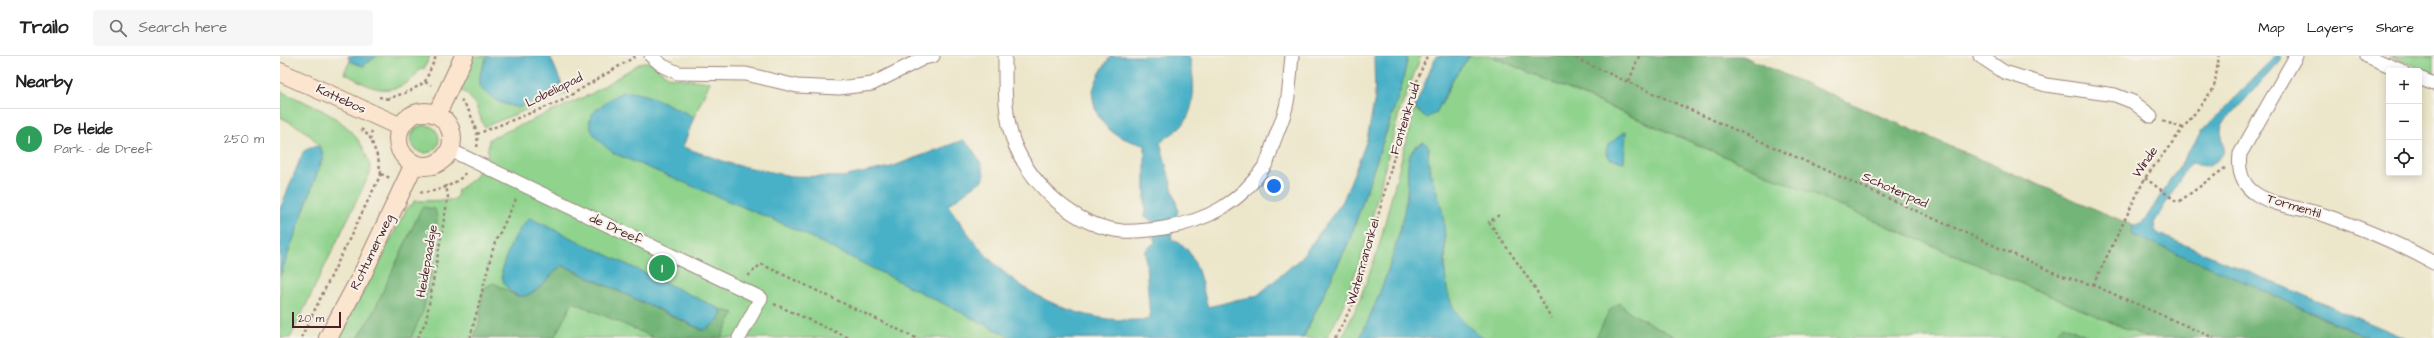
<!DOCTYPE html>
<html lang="en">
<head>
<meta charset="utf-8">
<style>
  :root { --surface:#fff; --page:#f6f6f6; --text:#222; --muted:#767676; --line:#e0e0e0; --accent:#c8321e }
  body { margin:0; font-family:"Architects Daughter",sans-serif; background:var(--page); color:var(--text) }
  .controls { position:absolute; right:12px; top:12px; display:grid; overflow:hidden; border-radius:4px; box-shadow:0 2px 10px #0003 }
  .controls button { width:36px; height:36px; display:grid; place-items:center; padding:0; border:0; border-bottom:1px solid var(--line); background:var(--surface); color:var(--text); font:20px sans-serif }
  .scale { position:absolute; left:12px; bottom:10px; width:49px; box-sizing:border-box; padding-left:4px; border:2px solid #4a1f2b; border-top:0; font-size:11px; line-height:14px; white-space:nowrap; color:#4a1f2b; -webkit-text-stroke:3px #f7f3e8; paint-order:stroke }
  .you { position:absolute; left:994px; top:130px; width:14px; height:14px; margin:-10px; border:3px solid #fff; border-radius:50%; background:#1a73e8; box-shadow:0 0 0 6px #1a73e833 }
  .badge { display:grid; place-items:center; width:26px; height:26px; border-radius:50%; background:var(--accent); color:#fff; font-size:13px; font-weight:700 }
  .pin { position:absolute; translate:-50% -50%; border:2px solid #fff; box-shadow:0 1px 4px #0006 }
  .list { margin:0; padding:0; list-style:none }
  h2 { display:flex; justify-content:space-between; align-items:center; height:52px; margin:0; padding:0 16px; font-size:17px }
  h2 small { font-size:13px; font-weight:400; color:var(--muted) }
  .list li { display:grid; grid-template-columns:26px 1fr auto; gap:12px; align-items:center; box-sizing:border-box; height:60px; padding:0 16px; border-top:1px solid var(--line) }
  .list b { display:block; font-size:15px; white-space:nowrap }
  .list p { margin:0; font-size:13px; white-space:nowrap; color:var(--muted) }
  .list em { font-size:13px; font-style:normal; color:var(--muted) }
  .icon { flex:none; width:22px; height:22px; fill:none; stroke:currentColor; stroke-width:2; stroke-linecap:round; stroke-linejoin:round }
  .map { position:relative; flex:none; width:2154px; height:282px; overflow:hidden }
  header { display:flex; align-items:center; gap:24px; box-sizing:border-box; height:56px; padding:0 20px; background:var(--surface); border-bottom:1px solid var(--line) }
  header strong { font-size:19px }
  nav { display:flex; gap:22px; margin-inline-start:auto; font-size:14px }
  .search { width:280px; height:36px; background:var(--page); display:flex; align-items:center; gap:10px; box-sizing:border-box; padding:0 14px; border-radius:4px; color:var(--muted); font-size:15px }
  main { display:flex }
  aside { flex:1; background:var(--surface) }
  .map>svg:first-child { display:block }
  .green { fill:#8fd38d; stroke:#6c795c }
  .forest { fill:#73b578; stroke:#5e6a52 }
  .water { fill:#48b1c7; stroke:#496879 }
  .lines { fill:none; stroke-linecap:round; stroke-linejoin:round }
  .street-casing { stroke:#9b827a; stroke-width:15 }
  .secondary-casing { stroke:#9b827a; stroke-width:20 }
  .path { stroke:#9b827a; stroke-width:2.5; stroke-dasharray:3 3; stroke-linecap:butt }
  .street { stroke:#fff; stroke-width:13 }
  .secondary { stroke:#fce5cf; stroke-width:18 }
  .labels { text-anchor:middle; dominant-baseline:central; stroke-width:4; stroke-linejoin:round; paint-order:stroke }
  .street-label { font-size:13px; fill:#4a1f2b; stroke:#f7f3e8 }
</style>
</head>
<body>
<header>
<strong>Trailo</strong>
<div class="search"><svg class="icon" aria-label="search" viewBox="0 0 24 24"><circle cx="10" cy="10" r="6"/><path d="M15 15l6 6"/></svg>Search here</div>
<nav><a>Map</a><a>Layers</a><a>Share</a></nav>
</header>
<main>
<aside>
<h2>Nearby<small></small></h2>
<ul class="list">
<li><span class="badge" style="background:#2e9e5b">1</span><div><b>De Heide</b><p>Park · de Dreef</p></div><em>250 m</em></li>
</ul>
</aside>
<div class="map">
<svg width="2154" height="282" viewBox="0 0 2154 282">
  <rect width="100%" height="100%" fill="#f7f3e8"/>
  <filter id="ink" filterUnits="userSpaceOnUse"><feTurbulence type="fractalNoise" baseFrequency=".025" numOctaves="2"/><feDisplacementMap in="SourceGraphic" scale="8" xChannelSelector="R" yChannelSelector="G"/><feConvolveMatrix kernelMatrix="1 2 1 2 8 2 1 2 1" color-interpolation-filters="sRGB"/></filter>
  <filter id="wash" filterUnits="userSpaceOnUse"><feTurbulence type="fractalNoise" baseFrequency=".012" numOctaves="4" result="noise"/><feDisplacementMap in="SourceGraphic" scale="16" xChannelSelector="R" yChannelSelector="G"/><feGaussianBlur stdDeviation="0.9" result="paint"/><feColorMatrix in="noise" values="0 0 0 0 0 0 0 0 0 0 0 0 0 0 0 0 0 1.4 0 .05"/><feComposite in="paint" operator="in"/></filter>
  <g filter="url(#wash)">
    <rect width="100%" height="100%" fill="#ece6ca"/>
    <path class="green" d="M97,0H150L144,13L140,12C134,26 116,35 101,33C89,32 74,22 64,17L70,5L83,10Z
      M194,0H207L200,18L238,52L276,33L281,26L287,37L204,71C198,55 195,41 179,33Z
      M1128,0H1141L1119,57L1084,193L1066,243L1047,282H1023L1070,183L1121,32Z
      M1190,0H1211L1868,282H1204C1191,274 1175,261 1169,245C1162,223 1167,202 1165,181C1163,150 1145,122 1149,91L1136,89C1125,107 1129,116 1127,136C1126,150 1123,165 1119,178C1110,214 1096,248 1080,282H1062L1078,248L1097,197L1135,51L1139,57L1161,49L1174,21Z
      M2110,0H2154V18Z
      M362,6H369L389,21L430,26L414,61L378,44L326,46L311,61L820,282H57L129,149L132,150L134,145L174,144L177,140L178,134L194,122L204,104L207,103L209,83L311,38Z
      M0,35C42,54 81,66 91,115L10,282H0V220L43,101C41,82 16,69 0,61Z
      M131 83a14 14 0 1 1 28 0a14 14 0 1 1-28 0Z"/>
    <path class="forest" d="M1211,0H1462L1854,170L1852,171L2046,264L2088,282H1868Z
      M142,151L155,153C161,170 151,188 154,205L143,255L131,282H78L91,261Z
      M282,209L422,274L440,262L442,254L454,257L441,282H375L293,246L274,282H193L199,268L203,235L207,230L214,227L236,240L250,238Z
      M1338,247L1353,258L1397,282H1316L1329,255Z
      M1783,269L1812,282H1770Z"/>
    <path class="water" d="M68,0H97L83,10L70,5Z
      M207,0H270L281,26L276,33L238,52L218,46L200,32V18Z
      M831,0H909C915,22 917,53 901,71C895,77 886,81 880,86L898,154L896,162L889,163L892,184C918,190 921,231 928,251L978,239L1021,202L1063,145L1087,84L1095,41L1094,0H1128L1121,32L1070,183L1023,282H732L506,169L333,97C324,89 304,75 311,60C313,56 320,51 324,48C328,44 339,36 345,36C366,35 395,52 414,61L403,91L451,108L511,120L562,121L611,111L683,84C693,92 705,109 704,123L668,149C682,169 696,190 714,207C755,247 813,270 870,263L865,195L875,186L873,166L865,160V89C841,84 819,73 814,47C813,43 812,39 813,35C816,22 823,11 831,0Z
      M1156,0H1190L1174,21L1156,57L1147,62L1144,61L1135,51Z
      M1995,0H2001V4L1942,69C1937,85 1957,95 1928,110L1911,107L1909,108L1874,167L1875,174L1879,178L2125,282H2088L1951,220L1851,178L1852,171L1864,165L1922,75Z
      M1346,75L1344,106L1330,103L1326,96L1328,89Z
      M1144,86L1149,91C1145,119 1160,134 1163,159C1170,210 1151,249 1204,282H1080C1102,236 1119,189 1127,139C1130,120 1121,94 1144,86Z
      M38,90L42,95L43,101L0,220V153L23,96L30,91Z
      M250,162L442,254C440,264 433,271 423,274L282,209C272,217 262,232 250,238C244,241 238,241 233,237C227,233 222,226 222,219C220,208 240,166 250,162Z"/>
  </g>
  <g filter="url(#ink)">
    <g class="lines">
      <g class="street-casing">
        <path id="street" d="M371,0L383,10L398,17L466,18L517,30L559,32L592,28L644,2L653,0
          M725,0C725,29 724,60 734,87C752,130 794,170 842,175C856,176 871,174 884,172C927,165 960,147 984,111C989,105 990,96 993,88C997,76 1003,64 1006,51C1010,35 1010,17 1012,0
          M1700,0L1724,16L1766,29L1835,39L1853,46L1871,60
          M2016,0L1960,98C1958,114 1962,129 1976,138C1996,151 2025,152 2047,160C2084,173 2120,188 2154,207
          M2087,0L2122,15
          M2139,22L2154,28
          M170,94L481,242L459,282"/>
      </g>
      <g class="secondary-casing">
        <path id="secondary" d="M0,16L121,71
          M118 83a27 27 0 1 1 54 0a27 27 0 1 1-54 0Z
          M157,58L184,0
          M48,282L82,219L134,108"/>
      </g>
      <path class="path" d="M1290,0L1782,220L1813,229L1934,282
        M1349,25L1359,0
        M145,26L151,29
        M145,26L156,0
        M99,41L108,43
        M107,43L130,35L145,26
        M181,44C190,52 200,79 197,91
        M1883,65L1903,72
        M81,73L90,81
        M92,75L90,81L98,102L101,118
        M197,78L281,45L356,0
        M101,118L110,122
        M1865,122L1896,145H1900L1945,112
        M140,136C152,138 179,128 185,117
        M1219,159L1209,166L1255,232L1271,262
        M468,220L481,208L636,282
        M1813,229L1865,122L1934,32L1939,0
        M494,248L569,282
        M21,282L101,118
        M137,282L146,265L168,141L166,129
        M190,282L214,189L237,141
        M1055,282L1076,242L1129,45L1147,0"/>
      <use href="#street" class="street"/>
      <use href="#secondary" class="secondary"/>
    </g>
  </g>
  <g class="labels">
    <g class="street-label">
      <text transform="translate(274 34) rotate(-26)">Lobeliapad</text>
      <text transform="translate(61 43) rotate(25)">Kattebos</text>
      <text transform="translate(1125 63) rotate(-73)">Fonteinkruid</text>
      <text transform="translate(1865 106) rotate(-55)">Winde</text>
      <text transform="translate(1615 134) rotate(24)">Schoterpad</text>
      <text transform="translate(2014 150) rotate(17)">Tormentil</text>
      <text transform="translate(336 173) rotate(25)">de Dreef</text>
      <text transform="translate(92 196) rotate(-64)">Rottumerweg</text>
      <text transform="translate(147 205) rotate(-80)">Heidepaadsje</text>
      <text transform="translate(1083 206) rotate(-74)">Waterranonkel</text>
    </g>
  </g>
</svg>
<div class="controls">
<button>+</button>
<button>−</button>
<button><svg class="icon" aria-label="locate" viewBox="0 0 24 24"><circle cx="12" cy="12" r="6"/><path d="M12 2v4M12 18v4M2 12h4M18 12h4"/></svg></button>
</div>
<div class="scale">20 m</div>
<div class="you"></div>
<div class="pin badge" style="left:382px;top:212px;background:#2e9e5b">1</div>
</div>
</main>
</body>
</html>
